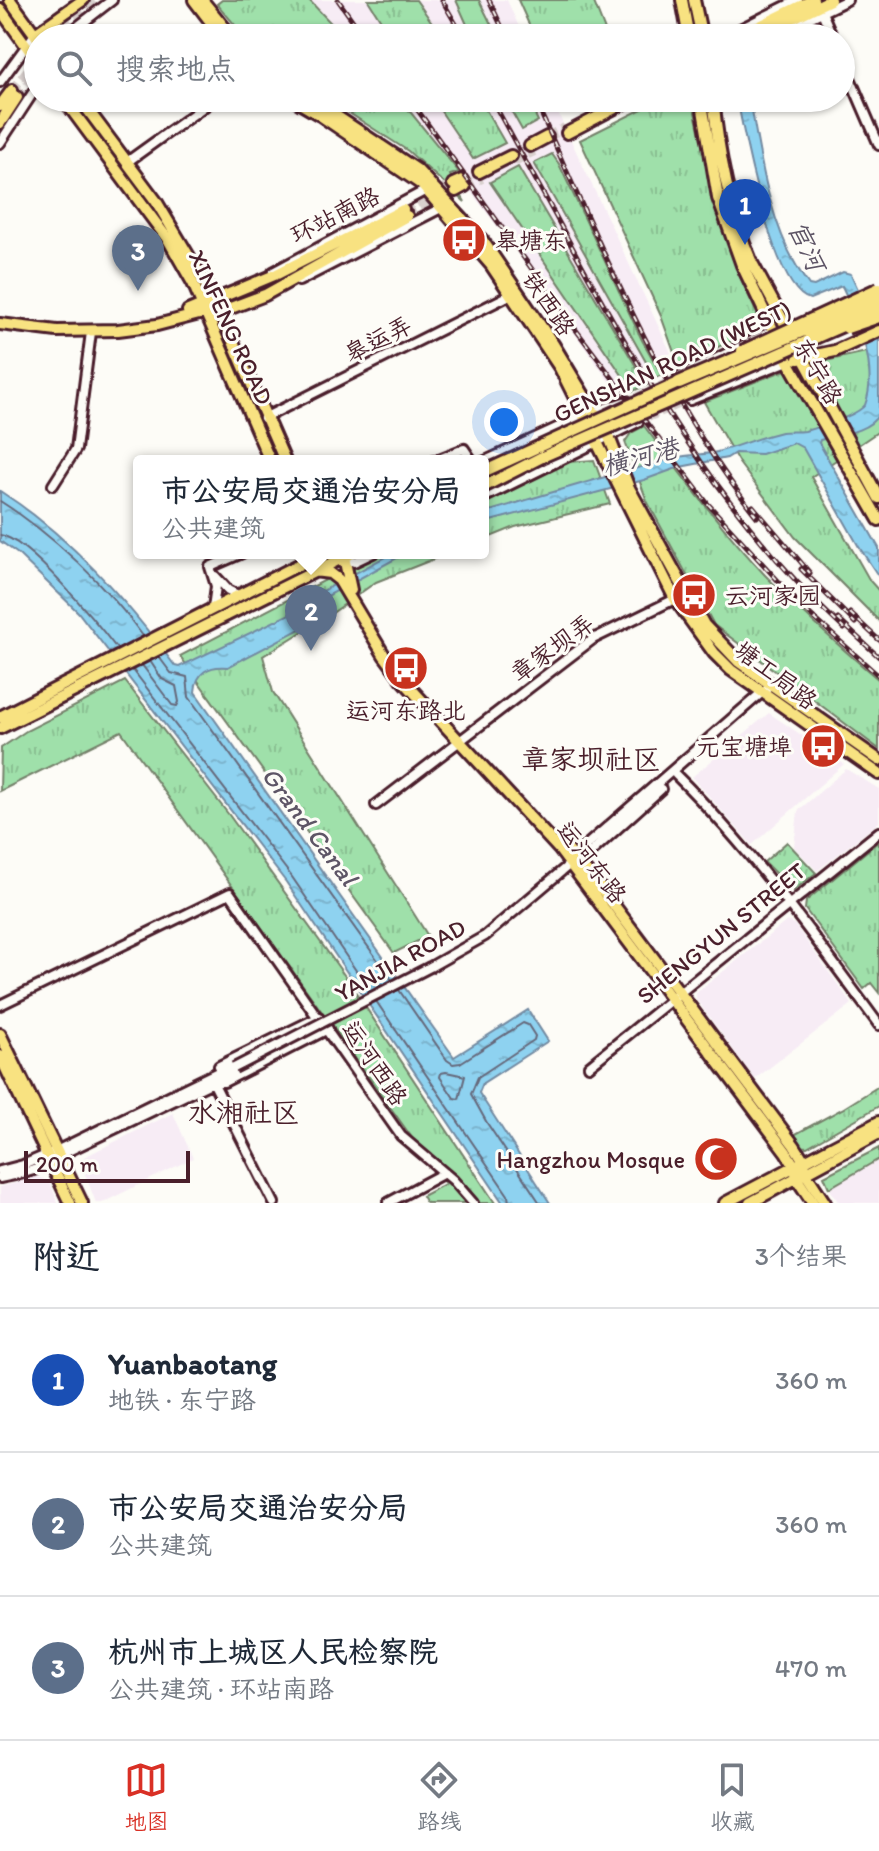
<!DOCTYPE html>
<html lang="zh">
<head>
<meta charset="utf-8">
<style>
  :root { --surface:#fff; --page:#f6f6f7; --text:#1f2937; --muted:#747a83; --line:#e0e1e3; --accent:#d93025 }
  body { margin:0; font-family:Itim,"LXGW WenKai TC",sans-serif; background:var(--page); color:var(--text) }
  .scale { position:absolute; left:24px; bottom:20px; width:166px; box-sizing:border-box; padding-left:8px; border:4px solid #4a1f2b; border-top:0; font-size:22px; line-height:28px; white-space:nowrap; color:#4a1f2b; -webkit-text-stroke:6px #fdfcf7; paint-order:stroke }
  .you { position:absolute; left:504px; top:422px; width:28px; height:28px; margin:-20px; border:6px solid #fff; border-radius:50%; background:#1a73e8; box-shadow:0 0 0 12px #1a73e833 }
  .badge { display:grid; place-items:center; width:52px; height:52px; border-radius:50%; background:var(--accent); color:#fff; font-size:26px; font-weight:700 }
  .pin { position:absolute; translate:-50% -66px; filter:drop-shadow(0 2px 4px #0008) }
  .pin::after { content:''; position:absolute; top:42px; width:28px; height:24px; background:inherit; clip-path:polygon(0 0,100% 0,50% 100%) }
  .popup { position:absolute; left:133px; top:455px; width:356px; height:104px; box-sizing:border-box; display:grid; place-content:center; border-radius:8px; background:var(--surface); filter:drop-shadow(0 2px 6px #0005); font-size:26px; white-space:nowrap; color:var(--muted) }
  .popup b { font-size:30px; color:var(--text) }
  .popup::after { content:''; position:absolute; left:50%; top:100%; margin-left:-16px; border:16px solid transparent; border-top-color:var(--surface) }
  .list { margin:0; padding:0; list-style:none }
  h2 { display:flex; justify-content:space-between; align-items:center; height:104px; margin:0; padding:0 32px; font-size:34px }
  h2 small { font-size:26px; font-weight:400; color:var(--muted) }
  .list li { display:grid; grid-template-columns:52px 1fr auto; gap:24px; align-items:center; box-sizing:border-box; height:144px; padding:0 32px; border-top:2px solid var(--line) }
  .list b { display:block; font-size:30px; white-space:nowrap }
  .list p { margin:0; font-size:26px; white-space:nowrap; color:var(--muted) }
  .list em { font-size:26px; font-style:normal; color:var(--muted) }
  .icon { flex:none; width:44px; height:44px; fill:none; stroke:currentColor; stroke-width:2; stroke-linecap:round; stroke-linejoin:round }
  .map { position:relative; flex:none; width:879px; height:1203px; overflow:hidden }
  .search { position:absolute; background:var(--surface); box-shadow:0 2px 6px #0004; left:24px; right:24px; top:24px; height:88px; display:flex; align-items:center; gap:20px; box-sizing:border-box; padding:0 28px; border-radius:44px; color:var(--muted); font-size:30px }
  .sheet { height:536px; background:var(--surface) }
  nav { display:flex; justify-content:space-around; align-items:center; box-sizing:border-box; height:112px; border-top:2px solid var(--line); background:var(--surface); font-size:22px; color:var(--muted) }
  nav a { display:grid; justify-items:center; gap:4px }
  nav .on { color:var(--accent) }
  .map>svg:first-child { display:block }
  .built { fill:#f7ecf5 }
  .grass { fill:url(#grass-tufts); stroke:#74806a; stroke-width:2 }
  .water { fill:url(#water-ripples); stroke:#738aa1; stroke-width:2 }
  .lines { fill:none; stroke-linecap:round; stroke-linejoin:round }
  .shore { stroke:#65677a; stroke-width:2 }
  .minor-tunnel { stroke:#d9d0ce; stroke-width:8; stroke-dasharray:8 4; stroke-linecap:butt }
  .major-tunnel { stroke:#d9d0ce; stroke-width:10; stroke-dasharray:10 5; stroke-linecap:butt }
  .minor-casing { stroke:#4a1f2b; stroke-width:14 }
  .major-casing { stroke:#4a1f2b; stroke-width:16 }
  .minor { stroke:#fdfcf7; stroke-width:8 }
  .major { stroke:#f8e281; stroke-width:10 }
  .rail-casing { stroke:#4a1f2b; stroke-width:5 }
  .rail { stroke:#fdfcf7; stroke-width:2; stroke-dasharray:6; stroke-linecap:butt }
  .minor-bridge-casing { stroke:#4a1f2b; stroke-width:14; stroke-linecap:butt }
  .major-bridge-casing { stroke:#4a1f2b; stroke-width:16; stroke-linecap:butt }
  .highway-bridge-casing { stroke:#4a1f2b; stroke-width:18; stroke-linecap:butt }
  .minor-bridge { stroke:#fdfcf7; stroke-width:8 }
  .major-bridge { stroke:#f8e281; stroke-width:10 }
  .highway-bridge { stroke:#f8e281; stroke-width:12 }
  .labels { text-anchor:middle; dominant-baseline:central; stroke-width:6; stroke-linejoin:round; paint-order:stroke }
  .street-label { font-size:24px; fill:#4a1f2b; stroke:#fdfcf7 }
  .poi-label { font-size:24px; fill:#4a1f2b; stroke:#fdfcf7; text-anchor:start }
  .water-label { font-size:26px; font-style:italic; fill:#5e5566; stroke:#fdfcf7 }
  .quarter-label { font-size:28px; fill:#4a1f2b; stroke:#fdfcf7 }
</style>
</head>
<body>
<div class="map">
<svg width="879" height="1203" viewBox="0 0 879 1203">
  <defs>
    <pattern id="grass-tufts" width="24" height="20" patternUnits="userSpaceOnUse" patternTransform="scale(2)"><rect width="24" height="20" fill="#9fe0aa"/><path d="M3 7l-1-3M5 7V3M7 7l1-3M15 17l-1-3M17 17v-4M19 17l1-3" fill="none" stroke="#8ac092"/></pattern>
    <pattern id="water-ripples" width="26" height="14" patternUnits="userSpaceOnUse" patternTransform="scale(2)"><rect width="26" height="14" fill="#8ed2f0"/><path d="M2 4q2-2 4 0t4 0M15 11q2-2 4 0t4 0" fill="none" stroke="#7cb4ce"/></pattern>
  </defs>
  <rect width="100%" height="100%" fill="#fdfcf7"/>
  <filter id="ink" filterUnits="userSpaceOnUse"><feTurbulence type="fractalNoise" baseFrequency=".0125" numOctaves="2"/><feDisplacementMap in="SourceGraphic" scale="16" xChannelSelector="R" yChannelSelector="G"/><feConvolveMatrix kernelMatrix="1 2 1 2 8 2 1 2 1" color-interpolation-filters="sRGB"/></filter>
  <g filter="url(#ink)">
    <path class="built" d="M304,0H507L524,38H340Z
      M398,98H551L671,353L613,387L505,236Z
      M769,713L844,764L752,845L692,777Z
      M846,769L879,789V822L817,871L794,847L798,811Z
      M787,921L794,924L852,1004L755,1079L696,999V993Z
      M173,1113L193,1158L102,1203H96L82,1166L84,1157Z
      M879,1159V1203H839L829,1188Z
      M37,1177L50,1182L58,1203H0V1187Z"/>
    <path class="grass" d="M222,0H309L345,38H246L217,4Z
      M368,0H416L443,38H392Z
      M456,0H479L498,38H473Z
      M518,0H593L608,38H535Z
      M326,98H399L459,172L450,175L465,202L408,151Z
      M432,98H479L505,143L473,159Z
      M504,98H527L538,121L522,130Z
      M664,98H692L715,205L739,275L761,322L759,330L720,346L677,369L676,358L661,316L580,140Z
      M552,154L559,164L642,340L662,375L655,378L534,163Z
      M518,167L647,385L633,391L490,182Z
      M866,352L879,368V431L811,477L870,581L879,591V621L795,537L739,463L704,402L785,370Z
      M644,426C683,477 721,528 765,575C801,612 840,647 879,680V749L714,625L647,501L625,442L631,433Z
      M594,460L610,504L515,527L483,540V502L568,462Z
      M377,553H449L376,582L331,614L263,656L273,692L428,936L394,953L180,656Z
      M125,681L229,815L347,979L495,1203H426L422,1196L445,1184L121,731L0,791L1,748L26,731Z
      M879,841V993L871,983L864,989L805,909L806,901Z
      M787,842L816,873L793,891L764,862Z
      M879,1086V1106L807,1147L798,1146L792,1136L842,1109Z
      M879,1148V1159L829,1188L824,1176Z"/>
    <path class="water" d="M737,98H750C760,159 771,235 809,285L814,286L843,272L851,274L879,335V414C869,432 839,435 820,440L819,443L879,548V577L859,547L803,448L794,443L761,454L735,453L727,458L680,467L644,480L483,523V513C547,494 611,474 675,458C689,454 704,455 717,452C739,446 759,437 781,432C789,431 797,432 805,431C819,427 857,416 865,405C879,368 858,320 842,286L810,299C773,291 744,134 737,98Z
      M0,491C70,536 126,600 175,666L179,667L296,611L308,599L392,553H406L318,601L317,620L228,667C209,665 196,672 195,692L454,1057L528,1010L548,1041L483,1083L479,1093L550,1203H503L286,882L78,612L18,554L0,541Z"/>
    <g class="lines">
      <path class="shore" d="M0,501C52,534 107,586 143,636
        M0,535C29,539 98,624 117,649
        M159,657L171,673L187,677L189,697L392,980
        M142,665L172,705L177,706L179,702L176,686L162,679L150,661
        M133,670L292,877L370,991
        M399,990L447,1060L453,1064L460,1063L523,1023L528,1025L535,1036L534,1040L478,1077L471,1094L487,1123L540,1203
        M376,1001L508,1195L509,1203
        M446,1072L465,1076L459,1099L454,1098L440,1077L441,1073Z"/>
      <path class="minor-tunnel" d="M627,401L679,377
        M638,422L690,400"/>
      <path class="major-tunnel" d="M54,38L65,24L97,0
        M12,90L38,58
        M17,97L38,74
        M547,137L565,128
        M514,161L534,151
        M465,186L482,178
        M403,210L453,184
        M407,216L456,191"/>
      <g class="minor-casing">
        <path id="minor" d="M822,12L833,38
          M63,38L112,0
          M722,38L798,0
          M768,38L847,0
          M841,57L879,145
          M0,82L35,34
          M0,143L38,85
          M127,162L216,98
          M273,272L430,188
          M299,281L443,207
          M679,377L772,331
          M690,400L788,361
          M264,418L510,295
          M434,461L464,449L472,461
          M483,462L585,415L627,401
          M53,485L76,449L91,332
          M483,498L638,422
          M344,557L354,562L373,553
          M215,576L228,590L238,595
          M213,608L216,586L210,567L242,553
          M676,775C753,851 815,938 879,1025
          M376,805L593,639L675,599
          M575,863H579L661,789
          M430,967L485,936L570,864L574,856L767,688
          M0,1005L230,893L401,1136L453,1180L473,1203
          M219,1066L319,1017
          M589,1066L879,832
          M213,1082L274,1203
          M213,1082H224L328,1029
          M0,1171L23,1165L58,1150L224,1069L232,1068
          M0,1178C21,1174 44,1170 60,1155L213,1082L234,1068
          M388,1203L444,1173"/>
      </g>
      <g class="major-casing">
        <path id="major" d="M10,0L37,37
          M194,0L223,38
          M202,0L233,38
          M682,0L689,38
          M694,0L702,38
          M0,9L38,62
          M35,34L83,0
          M735,38L813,0
          M752,38L830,0
          M63,98L169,241L193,283L270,461
          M79,98L156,201L215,300L285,461
          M291,98L320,115L421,184L491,265L560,368L675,599L714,653L731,670L879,774
          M309,98L417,170L483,241L553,344L609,437L629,488L704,625L739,662L879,760
          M701,98L718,198L742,265L788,361L879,520
          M713,98C719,156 729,210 752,263L879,498
          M0,106L12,90
          M0,123L17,97
          M567,133L634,98
          M530,146L547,137
          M479,172L511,156
          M453,184L462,180
          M456,191L465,186
          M188,311L277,274L403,210
          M0,324L57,331L118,330L157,325L207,312H220L265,295L407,216
          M798,359L835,351L879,331
          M344,557L351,590
          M314,571L330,573L339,580L384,655L401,678L559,849L786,1152L795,1167L797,1179L813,1203
          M0,717L322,553
          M0,728L352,553
          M560,841L604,892L794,1145L804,1161L806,1174L825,1203
          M0,1034L82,1203
          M0,1056L70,1203
          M725,1203L879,1122
          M750,1203L879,1133"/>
      </g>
      <use href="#minor" class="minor"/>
      <use href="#major" class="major"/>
      <g class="rail-casing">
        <path id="rail" d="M338,0L365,38
          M442,0L464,38
          M489,0L507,38
          M409,98L567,318L708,504L803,608L879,676
          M491,98C515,143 540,187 564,232C641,375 724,518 844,629
          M534,98C599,241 659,393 757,517
          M753,506L810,573
          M801,569L855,623
          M850,613L879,640
          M838,619L879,657"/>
      </g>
      <use href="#rail" class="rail"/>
      <g class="minor-bridge-casing">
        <path id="minor-bridge" d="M234,1068L430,967"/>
      </g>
      <g class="major-bridge-casing">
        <path id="major-bridge" d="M847,328L879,317
          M742,351L879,288
          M483,472L685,380
          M483,487L542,457L817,337"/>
      </g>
      <g class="highway-bridge-casing">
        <path id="highway-bridge" d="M810,339L879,309
          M679,383L879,298"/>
      </g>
      <use href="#minor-bridge" class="minor-bridge"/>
      <use href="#major-bridge" class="major-bridge"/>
      <use href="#highway-bridge" class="highway-bridge"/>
    </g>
  </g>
  <defs>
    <g id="bus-disc" transform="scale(2.3)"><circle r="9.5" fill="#c8321e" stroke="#fdfcf7"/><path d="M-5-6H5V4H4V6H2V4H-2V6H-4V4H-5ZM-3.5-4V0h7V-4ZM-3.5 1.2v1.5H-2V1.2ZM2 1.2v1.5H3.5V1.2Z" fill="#fff"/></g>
    <g id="mosque-disc" transform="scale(2.3)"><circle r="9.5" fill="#c8321e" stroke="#fdfcf7"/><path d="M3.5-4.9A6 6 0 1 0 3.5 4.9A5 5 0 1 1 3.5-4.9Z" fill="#fff"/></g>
  </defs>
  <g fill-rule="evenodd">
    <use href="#bus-disc" x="464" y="240"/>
    <use href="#bus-disc" x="694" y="595"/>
    <use href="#bus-disc" x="406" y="668"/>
    <use href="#bus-disc" x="823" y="746"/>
    <use href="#mosque-disc" x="716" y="1159"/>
  </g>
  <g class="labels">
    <g class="street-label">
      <text transform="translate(335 215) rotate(-27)">环站南路</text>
      <text transform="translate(549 303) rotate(56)">铁西路</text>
      <text transform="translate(231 327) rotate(65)">XINFENG ROAD</text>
      <text transform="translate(378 339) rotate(-27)">皋运弄</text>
      <text transform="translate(672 361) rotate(-25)">GENSHAN ROAD (WEST)</text>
      <text transform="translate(818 371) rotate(60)">东宁路</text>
      <text transform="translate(552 648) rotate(-36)">章家坝弄</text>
      <text transform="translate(776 675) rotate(37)">塘工局路</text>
      <text transform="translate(592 862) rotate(52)">运河东路</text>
      <text transform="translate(721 933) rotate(-39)">SHENGYUN STREET</text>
      <text transform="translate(400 960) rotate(-29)">YANJIA ROAD</text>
      <text transform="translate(375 1063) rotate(56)">运河西路</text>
    </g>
    <g class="poi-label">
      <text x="495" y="240">皋塘东</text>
      <text x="725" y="595">云河家园</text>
      <text x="406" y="710" text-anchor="middle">运河东路北</text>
      <text x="792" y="746" text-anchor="end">元宝塘埠</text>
      <text x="685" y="1159" text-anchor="end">Hangzhou Mosque</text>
    </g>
    <g class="water-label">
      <text transform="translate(807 246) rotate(65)">官河</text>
      <text transform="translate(640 457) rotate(-15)">横河港</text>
      <text transform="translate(310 826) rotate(53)">Grand Canal</text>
    </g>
    <g class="quarter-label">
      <text x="591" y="759">章家坝社区</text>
      <text x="244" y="1112">水湘社区</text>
    </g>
  </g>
</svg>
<div class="scale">200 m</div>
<div class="you"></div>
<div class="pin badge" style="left:745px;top:245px;background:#1a4fb4">1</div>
<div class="pin badge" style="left:311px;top:651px;background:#5c6f8a">2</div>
<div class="popup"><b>市公安局交通治安分局</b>公共建筑</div>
<div class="pin badge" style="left:138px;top:291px;background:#5c6f8a">3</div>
<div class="search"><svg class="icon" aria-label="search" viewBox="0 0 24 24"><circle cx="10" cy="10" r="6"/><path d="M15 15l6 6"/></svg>搜索地点</div>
</div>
<section class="sheet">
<h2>附近<small>3个结果</small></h2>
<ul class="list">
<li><span class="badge" style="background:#1a4fb4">1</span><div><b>Yuanbaotang</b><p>地铁 · 东宁路</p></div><em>360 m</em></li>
<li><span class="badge" style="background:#5c6f8a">2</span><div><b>市公安局交通治安分局</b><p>公共建筑</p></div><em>360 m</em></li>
<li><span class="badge" style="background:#5c6f8a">3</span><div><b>杭州市上城区人民检察院</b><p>公共建筑 · 环站南路</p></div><em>470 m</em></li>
</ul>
</section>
<nav>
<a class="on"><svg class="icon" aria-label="map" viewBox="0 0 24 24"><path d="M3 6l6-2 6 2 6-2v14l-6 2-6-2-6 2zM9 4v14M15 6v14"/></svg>地图</a>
<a><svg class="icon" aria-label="directions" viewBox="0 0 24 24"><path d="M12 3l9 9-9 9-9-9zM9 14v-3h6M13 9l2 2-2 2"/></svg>路线</a>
<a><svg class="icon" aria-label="saved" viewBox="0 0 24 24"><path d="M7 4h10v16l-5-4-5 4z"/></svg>收藏</a>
</nav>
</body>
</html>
